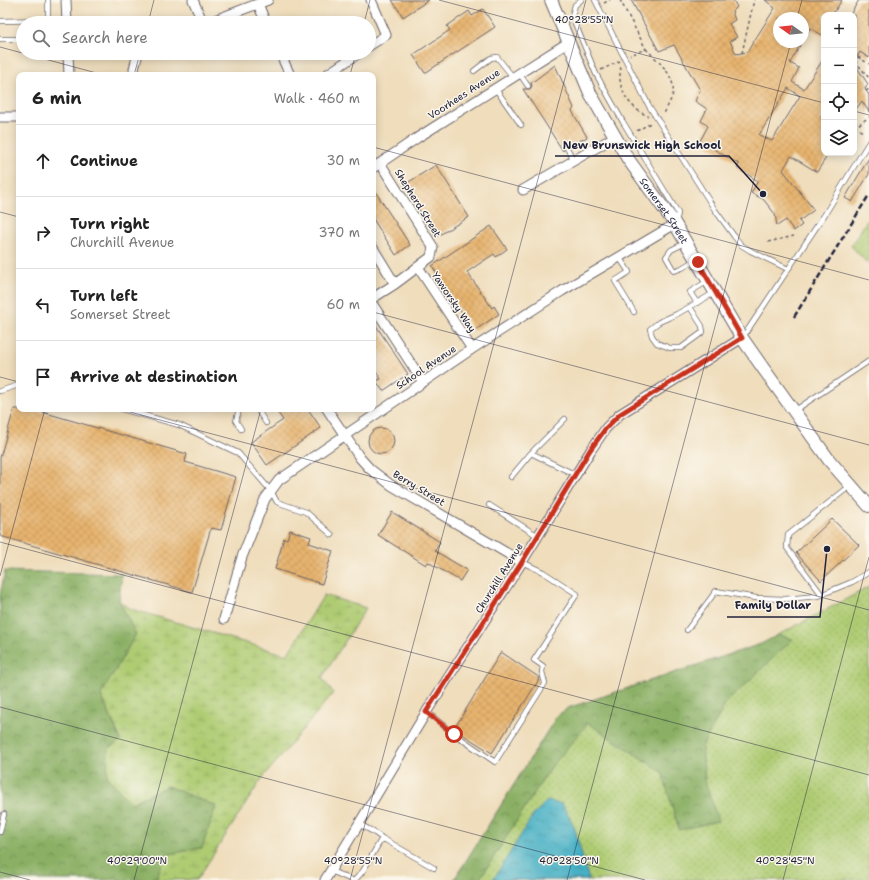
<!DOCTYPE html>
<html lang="en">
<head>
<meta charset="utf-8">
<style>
  :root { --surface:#fff; --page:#f6f6f6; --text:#222; --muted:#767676; --line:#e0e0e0 }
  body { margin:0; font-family:"Shantell Sans",sans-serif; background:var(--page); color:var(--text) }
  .controls { position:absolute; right:12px; top:12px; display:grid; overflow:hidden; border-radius:8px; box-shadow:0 2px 10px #0003 }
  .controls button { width:36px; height:36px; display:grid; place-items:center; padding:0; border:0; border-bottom:1px solid var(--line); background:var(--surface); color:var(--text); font:20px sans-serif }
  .compass { position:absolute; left:773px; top:12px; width:36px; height:36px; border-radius:50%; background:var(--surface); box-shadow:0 2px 10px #0003; rotate:285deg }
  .stop { position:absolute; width:12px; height:12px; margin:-9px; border:3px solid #c8321e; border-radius:50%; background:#fff }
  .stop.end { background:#c8321e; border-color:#fff; box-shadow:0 1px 4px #0008 }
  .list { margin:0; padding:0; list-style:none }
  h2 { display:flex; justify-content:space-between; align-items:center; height:52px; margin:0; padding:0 16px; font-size:17px }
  h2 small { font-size:13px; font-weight:400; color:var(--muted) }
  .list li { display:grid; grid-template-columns:26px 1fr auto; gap:12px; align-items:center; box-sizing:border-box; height:72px; padding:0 16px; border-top:1px solid var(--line) }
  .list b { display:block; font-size:15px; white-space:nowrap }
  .list p { margin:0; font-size:13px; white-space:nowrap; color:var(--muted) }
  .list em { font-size:13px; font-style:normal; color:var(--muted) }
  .icon { flex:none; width:22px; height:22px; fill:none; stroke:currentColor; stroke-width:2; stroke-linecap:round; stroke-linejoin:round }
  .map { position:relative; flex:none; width:869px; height:880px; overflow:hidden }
  .search { position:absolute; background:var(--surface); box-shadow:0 2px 10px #0003; left:16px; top:16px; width:360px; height:44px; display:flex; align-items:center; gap:10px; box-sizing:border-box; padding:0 14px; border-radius:22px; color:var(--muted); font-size:15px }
  .panel { position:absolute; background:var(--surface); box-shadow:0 2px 10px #0003; left:16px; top:72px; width:360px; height:340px; border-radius:8px }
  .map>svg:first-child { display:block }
  .grass { fill:url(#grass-dots); stroke:#687757 }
  .forest { fill:url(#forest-crowns); stroke:#566950 }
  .wetland { fill:url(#wetland-marsh); stroke:#687757 }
  .water { fill:url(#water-ripples); stroke:#346980 }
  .building { fill:url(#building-cross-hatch); fill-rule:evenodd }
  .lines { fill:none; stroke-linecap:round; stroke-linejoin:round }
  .lane-casing { stroke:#6a6368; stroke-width:6 }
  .street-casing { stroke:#6a6368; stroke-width:11 }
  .secondary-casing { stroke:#6a6368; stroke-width:14 }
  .path { stroke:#6a6368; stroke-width:1.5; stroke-dasharray:3 3; stroke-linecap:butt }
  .lane { stroke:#fff; stroke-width:4.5 }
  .street { stroke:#fff; stroke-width:9 }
  .secondary { stroke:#fff; stroke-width:12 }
  .rail { stroke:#22223b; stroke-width:2.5; stroke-dasharray:6 3; stroke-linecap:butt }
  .route { stroke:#c8321e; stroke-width:5 }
  .ticks { fill:none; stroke:#22223b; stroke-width:1; stroke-opacity:0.45 }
  .labels { text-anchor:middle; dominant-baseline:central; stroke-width:3; stroke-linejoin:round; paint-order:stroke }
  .street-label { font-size:10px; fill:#22223b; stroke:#fbf7ec }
  .ticks-label { font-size:10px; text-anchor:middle; fill:#22223b; stroke:#fbf7ec; stroke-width:3; stroke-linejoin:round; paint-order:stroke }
  .leader { fill:none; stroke:#22223b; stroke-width:1.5 }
  .callout-dot { fill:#22223b; stroke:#fbf7ec; stroke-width:1.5 }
  .callout-label { font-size:11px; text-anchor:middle; font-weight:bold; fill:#22223b; stroke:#fbf7ec; stroke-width:3; stroke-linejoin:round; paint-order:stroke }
</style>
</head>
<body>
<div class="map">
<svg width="869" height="880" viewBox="0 0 869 880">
  <defs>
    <pattern id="grass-dots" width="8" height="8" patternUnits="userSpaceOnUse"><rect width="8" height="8" fill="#afcc73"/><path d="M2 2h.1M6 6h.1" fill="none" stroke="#96af64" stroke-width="1.8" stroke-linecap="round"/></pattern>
    <pattern id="forest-crowns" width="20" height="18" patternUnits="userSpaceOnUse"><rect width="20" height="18" fill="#8bb065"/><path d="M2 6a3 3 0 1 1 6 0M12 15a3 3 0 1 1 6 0" fill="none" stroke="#718f54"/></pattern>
    <pattern id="wetland-marsh" width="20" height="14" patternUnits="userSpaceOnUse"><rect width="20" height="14" fill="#afcc73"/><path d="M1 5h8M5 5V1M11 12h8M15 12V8" fill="none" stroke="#96af64"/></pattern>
    <pattern id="water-ripples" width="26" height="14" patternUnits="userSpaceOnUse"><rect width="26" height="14" fill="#47b0c5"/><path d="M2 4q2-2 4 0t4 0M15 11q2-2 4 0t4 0" fill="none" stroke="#3b8fa1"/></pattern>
    <pattern id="building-cross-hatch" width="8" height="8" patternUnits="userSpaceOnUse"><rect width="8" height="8" fill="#e7b46e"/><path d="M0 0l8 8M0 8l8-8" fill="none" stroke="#c69a60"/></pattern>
  </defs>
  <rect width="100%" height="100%" fill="#fbf7ec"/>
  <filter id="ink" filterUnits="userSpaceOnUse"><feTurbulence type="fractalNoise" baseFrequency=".025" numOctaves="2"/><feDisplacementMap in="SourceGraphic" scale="8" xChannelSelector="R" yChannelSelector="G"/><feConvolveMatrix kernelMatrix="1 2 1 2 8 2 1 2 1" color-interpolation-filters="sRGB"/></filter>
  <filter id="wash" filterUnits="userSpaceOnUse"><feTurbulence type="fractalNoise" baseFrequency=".012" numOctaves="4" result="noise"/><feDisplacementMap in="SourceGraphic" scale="16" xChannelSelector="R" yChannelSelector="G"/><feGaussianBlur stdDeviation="0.9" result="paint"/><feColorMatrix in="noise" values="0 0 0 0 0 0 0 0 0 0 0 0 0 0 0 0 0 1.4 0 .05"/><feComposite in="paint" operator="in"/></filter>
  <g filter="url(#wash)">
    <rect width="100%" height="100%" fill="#efddbb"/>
    <path class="grass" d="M869,217V265L851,246Z
      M869,587V880H454L557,716L568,708L761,644Z"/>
    <path class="forest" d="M5,571L122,574L119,601L136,634L101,695L121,741L131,803L167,786L216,806L202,848L165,855L156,880H0V595Z
      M778,635L793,639L726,703L702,747L705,781L718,821L679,830L662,772L588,723L549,770L479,880H454L557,716L568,708L761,644Z"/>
    <path class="wetland" d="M324,595L366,608L322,678L333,693L261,780L197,880H156L165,855L202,848L216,806L167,786L131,803L107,777L108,749L121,740L101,695L136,634L119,601L131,609L287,655Z"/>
    <path class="water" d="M547,801L562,804L574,826L589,880H493L534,814Z"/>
    <g id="blocks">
      <path class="building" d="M392,0H429L403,17Z
        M631,0H733L737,7L732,12L735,20L729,24L737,37L730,41L736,54L747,52L775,8L765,0H842L832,15H824V36L810,28L803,40V18H779V42H802L790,63L799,68L792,82L804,89L824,58V112L821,117L824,121V153H829L817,172L791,156L783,170L814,210L799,221L802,225L794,231L786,220L777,226L775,214L763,199L751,193L758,181L737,168L739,164L700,141L708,126L701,121L707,109L695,101L700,90L674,45L659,51ZM788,88L800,96L772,141L759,135Z
        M859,0H869V58L860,52L854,62V15H850Z
        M483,9L495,27L425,73L413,55L450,30L447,26L469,11L472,16Z
        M854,63L868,84L865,89L869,95V112L862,101L854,112Z
        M555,65L574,108L572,111L587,137L570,146L568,144L565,145L563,151L523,89H530L532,86L531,83Z
        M869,158V174L852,202L845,198Z
        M436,165L469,217L436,237L404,185Z
        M373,188L410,245L396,255L373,219Z
        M491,226L507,249L496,257L494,254L467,272L492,308L494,306L499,314L474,331L432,266Z
        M373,321L408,374L383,391L376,381L381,379L373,367Z
        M14,409H32L187,454L185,462L236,477L221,530L211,528L192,592L0,536V458Z
        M275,409H308L321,428L267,465L251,442L283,420Z
        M368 441a13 13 0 1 1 26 0a13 13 0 1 1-26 0Z
        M392,512L440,542L435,551L467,570L460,581L428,562L426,565L378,535Z
        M832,519L859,545L821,581L796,553Z
        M290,530L311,537L309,543L333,551L322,584L275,569L284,538L287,539Z
        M501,652L540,678L492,753L454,729Z"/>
    </g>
  </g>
  <g filter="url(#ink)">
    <use href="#blocks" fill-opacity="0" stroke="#6a6368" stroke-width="1"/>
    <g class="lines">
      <g class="lane-casing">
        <path id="lane" d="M581,0L575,5L572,16L596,74L623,122L678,213L676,222
          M595,0L649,106L715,210L734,236L741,245L751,251L788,269
          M0,21L48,20
          M48,23V0
          M0,39H23
          M474,71L491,58L497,57L513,77
          M519,73L528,86
          M495,88L521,125
          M567,148L574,161
          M685,243L671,250L666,257L674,271L682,268L695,260
          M619,257L629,272L615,281L634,312
          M697,303L690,292L708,281
          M690,307L702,326L703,332L681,348H670L657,343L652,336L650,329L659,322L677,314L714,293
          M743,337L825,214L869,142
          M0,391L19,385
          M122,409L179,425L238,453L271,491L277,502L306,512L332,535
          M239,409L236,421L241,429
          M257,409L266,423
          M794,411L869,361
          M531,453L576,475
          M511,477L531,453L565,419
          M489,505L538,536
          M822,595L787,548L788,535L850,486
          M687,630L716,591L756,598L785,599L818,596L852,582L869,572
          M427,712L454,734L495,762L545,683L542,672L543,666L534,660L577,594L543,572L522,562
          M0,832L4,814
          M382,838L434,868
          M331,871L352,880
          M355,880L363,871L382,838L372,831L359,824"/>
      </g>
      <g class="street-casing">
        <path id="street" d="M66,0L67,23
          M193,0L203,23
          M258,4L266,23
          M207,23L268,0
          M369,46L386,35L371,0
          M68,53L69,75
          M280,53L290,75
          M135,75L134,69L138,53
          M326,75L359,53
          M0,117H19
          M373,168L417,138L569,42
          M523,190L611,139H616
          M373,248L395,284
          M418,267L472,349
          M373,298L395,284L431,257L433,247L380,163
          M373,305L423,382
          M327,409L360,458L370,469L391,485L522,562
          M224,619L242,557L265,499L279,480L472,349L562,291L675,224
          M325,880L427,711L522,562L591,450L606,428L620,414L742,338"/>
      </g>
      <g class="secondary-casing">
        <g id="secondary">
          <path id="s1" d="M551,0L590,93L628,159L675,224L742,338L763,368L829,460L869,506"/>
        </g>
      </g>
      <path class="path" d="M620,0L646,49L630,55
        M604,3L610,0
        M646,49C659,62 680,79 671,99C669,104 666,109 664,114
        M742,53L754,0
        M858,57L869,64
        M855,61L869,78
        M621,67C616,88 629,108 648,116
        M601,70L620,61
        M866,91L869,89
        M823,113L824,114
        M854,127L863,132
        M854,128L869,117
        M637,131L652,122
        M768,242L794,236"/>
      <use href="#lane" class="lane"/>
      <use href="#street" class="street"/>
      <use href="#secondary" class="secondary"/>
      <path class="rail" d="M794,317L869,195"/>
    </g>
  </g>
  <g class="lines" filter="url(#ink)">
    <path class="route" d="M454,734L426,712L522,562L590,450L606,428L620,414L742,338L698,262"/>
  </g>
  <path class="ticks" d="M439,0L824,103M797,18L802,0M148,23L154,0M364,23L370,0M0,47L104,75M134,75L140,53M350,75L356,53M854,111L869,115M373,147L869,280M0,212L19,217M373,312L869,445M0,377L19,382M119,409L869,610M0,542L869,775M0,576L45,409M0,707L645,880M0,872L30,880M134,880L261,409M350,880L586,0M567,880L791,42M783,880L869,557"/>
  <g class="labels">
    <g class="street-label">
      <text transform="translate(464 94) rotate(-33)">Voorhees Avenue</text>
      <text transform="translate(418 203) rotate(58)">Shepherd Street</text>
      <text stroke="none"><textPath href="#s1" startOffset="240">Somerset Street</textPath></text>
      <text transform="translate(454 302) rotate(56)">Yaworsky Way</text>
      <text transform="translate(426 367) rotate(-34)">School Avenue</text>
      <text transform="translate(419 488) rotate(31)">Berry Street</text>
      <text transform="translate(499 578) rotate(-58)">Churchill Avenue</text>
    </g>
  </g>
  <g class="ticks-label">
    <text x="584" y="23">40°28'55"N</text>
    <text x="137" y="864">40°29'00"N</text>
    <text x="353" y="864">40°28'55"N</text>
    <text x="569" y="864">40°28'50"N</text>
    <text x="785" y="864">40°28'45"N</text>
  </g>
  <path class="leader" d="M763 194L729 156H555M827 549L820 617H727"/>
  <g class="callout-dot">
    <circle cx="763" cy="194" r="4"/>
    <circle cx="827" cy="549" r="4"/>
  </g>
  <g class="callout-label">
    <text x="642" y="149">New Brunswick High School</text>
    <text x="773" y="609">Family Dollar</text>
  </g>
</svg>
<div class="controls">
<button>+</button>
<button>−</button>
<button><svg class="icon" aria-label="locate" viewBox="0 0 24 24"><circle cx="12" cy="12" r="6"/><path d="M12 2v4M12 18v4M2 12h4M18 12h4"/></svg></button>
<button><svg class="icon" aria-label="layers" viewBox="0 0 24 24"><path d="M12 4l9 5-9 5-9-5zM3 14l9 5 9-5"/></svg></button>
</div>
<svg class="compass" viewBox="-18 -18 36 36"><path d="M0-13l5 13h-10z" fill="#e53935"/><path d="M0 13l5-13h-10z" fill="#767676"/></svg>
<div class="stop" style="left:454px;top:734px"></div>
<div class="stop end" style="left:698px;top:262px"></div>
<div class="search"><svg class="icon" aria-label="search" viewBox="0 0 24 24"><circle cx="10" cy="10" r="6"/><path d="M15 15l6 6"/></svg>Search here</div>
<section class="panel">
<h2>6 min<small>Walk · 460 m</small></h2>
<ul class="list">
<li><svg class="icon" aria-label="ahead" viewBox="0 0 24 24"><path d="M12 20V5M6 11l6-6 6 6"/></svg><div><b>Continue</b></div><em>30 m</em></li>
<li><svg class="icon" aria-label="right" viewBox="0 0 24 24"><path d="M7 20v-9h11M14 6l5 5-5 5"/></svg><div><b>Turn right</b><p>Churchill Avenue</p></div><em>370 m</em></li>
<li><svg class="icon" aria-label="left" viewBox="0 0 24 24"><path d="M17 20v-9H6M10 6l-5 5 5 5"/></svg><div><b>Turn left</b><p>Somerset Street</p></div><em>60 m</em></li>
<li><svg class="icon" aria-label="arrive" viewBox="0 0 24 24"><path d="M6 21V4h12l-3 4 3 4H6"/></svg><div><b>Arrive at destination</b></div></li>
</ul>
</section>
</div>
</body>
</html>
